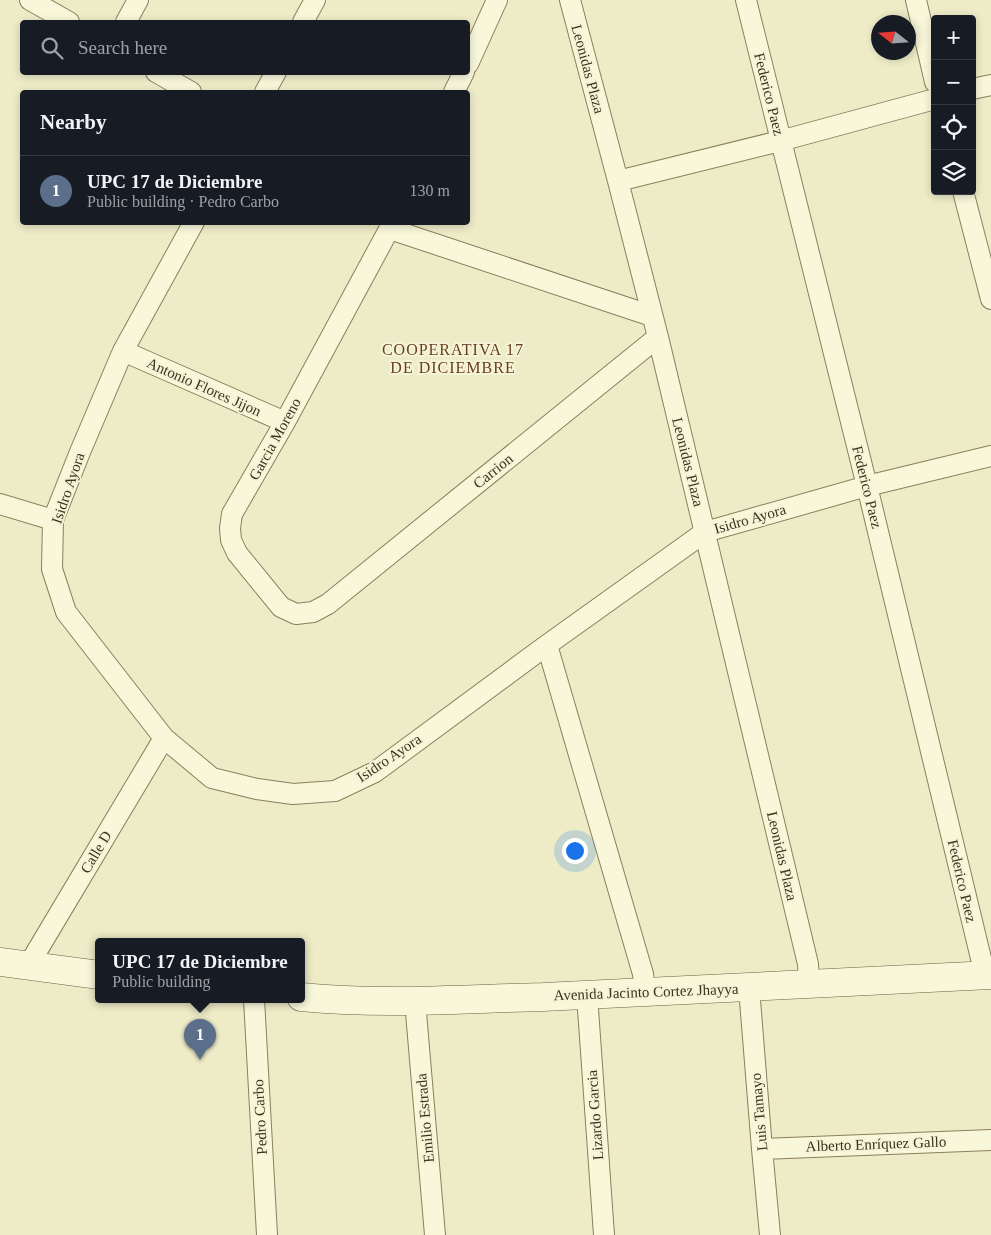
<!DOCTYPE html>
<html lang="en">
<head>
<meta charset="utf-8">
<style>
  :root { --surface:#171b24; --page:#242831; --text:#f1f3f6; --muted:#9ea1a6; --line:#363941; --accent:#c9a49b }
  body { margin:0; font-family:Georgia,serif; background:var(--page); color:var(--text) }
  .controls { position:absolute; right:15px; top:15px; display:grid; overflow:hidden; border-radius:5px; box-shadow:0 2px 8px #0003 }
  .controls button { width:45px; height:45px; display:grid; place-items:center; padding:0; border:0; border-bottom:1px solid var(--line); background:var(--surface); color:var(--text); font:25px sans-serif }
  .compass { position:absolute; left:871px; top:15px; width:45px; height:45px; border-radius:50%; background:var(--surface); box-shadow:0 2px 8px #0003; rotate:287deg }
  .you { position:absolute; left:574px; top:850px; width:18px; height:18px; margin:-12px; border:4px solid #fff; border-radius:50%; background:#1a73e8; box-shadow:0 0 0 8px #1a73e833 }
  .badge { display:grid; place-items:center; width:32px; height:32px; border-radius:50%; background:var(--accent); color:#fff; font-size:16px; font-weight:700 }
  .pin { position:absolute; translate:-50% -41px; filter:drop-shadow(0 1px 2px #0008) }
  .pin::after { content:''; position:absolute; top:26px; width:18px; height:15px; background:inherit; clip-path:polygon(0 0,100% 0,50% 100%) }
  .popup { position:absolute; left:95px; top:938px; width:210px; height:65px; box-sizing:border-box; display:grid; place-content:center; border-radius:5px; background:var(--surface); filter:drop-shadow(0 1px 4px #0005); font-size:16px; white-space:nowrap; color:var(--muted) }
  .popup b { font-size:19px; color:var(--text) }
  .popup::after { content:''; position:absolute; left:50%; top:100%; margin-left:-10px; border:10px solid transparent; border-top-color:var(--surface) }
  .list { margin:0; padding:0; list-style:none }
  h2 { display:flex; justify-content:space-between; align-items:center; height:65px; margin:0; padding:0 20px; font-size:21px }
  h2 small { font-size:16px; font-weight:400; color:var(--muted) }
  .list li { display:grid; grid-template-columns:32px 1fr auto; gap:15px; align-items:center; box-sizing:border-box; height:70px; padding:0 20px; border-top:1px solid var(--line) }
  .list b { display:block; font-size:19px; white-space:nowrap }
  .list p { margin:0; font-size:16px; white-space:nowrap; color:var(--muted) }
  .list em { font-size:16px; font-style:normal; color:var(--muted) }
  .icon { flex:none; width:28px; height:28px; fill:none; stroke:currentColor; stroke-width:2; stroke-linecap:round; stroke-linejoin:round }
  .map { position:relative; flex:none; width:991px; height:1235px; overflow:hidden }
  .search { position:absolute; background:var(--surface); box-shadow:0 2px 8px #0003; left:20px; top:20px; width:450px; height:55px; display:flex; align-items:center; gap:12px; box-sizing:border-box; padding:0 18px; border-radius:5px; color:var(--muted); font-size:19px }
  .panel { position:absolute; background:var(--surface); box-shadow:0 2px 8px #0003; left:20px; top:90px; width:450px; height:135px; border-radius:5px }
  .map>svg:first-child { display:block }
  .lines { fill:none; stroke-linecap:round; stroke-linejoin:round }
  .street-casing { stroke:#8a7f5c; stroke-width:22 }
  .secondary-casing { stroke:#6c603f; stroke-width:29 }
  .street { stroke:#f9f7da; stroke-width:20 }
  .secondary { stroke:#f9f7da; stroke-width:28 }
  .labels { text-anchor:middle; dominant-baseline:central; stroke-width:4; stroke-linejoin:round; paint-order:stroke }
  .street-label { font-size:15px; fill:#3a3320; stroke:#f6f4d6 }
  .neighbourhood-label { font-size:16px; letter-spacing:1px; fill:#673f1f; stroke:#f6f4d6 }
</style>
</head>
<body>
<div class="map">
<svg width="991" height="1235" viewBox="0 0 991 1235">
  <rect width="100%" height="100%" fill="#eeecc7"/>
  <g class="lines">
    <g class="street-casing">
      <path id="street" d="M30,0L69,22
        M570,0L618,181L658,337L808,964L809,984
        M746,0L867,486L985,975
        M916,0L935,82
        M126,22L138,0
        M303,22L315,0
        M468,64L497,0
        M156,72L191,92
        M972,89L991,85
        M265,92L276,72
        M454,92L464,72
        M618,181L780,141L935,99
        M963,191L991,299
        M194,222L123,351L80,452L53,520L52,569L66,612L164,738L212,778L257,789L293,794L335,791L375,772L547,645L705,532L867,486L991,456
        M393,222L285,422L232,514L230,528L231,540L237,553L281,607L296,614L313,612L328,604L658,337
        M390,229L652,316
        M123,351L285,422
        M0,504L53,520
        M547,645L643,974L645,992
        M28,966L164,738
        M749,988L762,1149L770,1235
        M587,995L604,1235
        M254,999L267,1235
        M415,1001L435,1235
        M762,1149L991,1140"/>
    </g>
    <g class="secondary-casing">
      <path id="secondary" d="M0,962L99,975
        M301,997C381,1005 462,999 543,997C692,991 841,982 991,975"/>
    </g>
    <use href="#street" class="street"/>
    <use href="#secondary" class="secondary"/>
  </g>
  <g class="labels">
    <g class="street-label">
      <text transform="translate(588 69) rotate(75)">Leonidas Plaza</text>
      <text transform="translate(769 94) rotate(76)">Federico Paez</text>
      <text transform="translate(204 387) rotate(24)">Antonio Flores Jijon</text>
      <text transform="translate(275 439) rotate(-61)">Garcia Moreno</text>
      <text transform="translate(688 462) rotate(76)">Leonidas Plaza</text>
      <text transform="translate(493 471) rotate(-39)">Carrion</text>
      <text transform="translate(867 487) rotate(76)">Federico Paez</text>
      <text transform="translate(68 488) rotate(-71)">Isidro Ayora</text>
      <text transform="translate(750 519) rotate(-16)">Isidro Ayora</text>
      <text transform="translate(389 758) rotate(-34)">Isidro Ayora</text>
      <text transform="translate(96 852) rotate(-59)">Calle D</text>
      <text transform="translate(782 856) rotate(77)">Leonidas Plaza</text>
      <text transform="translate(962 881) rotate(77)">Federico Paez</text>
      <text transform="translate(646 992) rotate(-2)">Avenida Jacinto Cortez Jhayya</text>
      <text transform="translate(759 1112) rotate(-95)">Luis Tamayo</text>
      <text transform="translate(595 1115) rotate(-94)">Lizardo Garcia</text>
      <text transform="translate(260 1117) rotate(-93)">Pedro Carbo</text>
      <text transform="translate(425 1118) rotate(-95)">Emilio Estrada</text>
      <text transform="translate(876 1144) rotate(-2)">Alberto Enríquez Gallo</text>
    </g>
    <g class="neighbourhood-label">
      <text x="453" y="349">COOPERATIVA 17<tspan x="453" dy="18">DE DICIEMBRE</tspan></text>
    </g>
  </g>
</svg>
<div class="controls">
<button>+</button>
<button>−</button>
<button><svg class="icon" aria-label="locate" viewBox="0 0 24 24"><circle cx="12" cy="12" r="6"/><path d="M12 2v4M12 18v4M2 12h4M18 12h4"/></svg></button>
<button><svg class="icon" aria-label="layers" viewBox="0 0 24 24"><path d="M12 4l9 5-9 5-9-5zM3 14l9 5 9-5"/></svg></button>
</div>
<svg class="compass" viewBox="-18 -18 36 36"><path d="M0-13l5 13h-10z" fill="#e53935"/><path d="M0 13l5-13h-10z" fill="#9ea1a6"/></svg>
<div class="you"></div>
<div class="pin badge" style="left:200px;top:1060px;background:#5c6f8a">1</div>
<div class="popup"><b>UPC 17 de Diciembre</b>Public building</div>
<div class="search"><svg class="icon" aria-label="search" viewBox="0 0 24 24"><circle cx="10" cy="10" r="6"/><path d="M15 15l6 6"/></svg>Search here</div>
<section class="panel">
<h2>Nearby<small></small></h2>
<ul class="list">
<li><span class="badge" style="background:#5c6f8a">1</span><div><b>UPC 17 de Diciembre</b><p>Public building · Pedro Carbo</p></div><em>130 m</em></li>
</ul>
</section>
</div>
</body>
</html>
